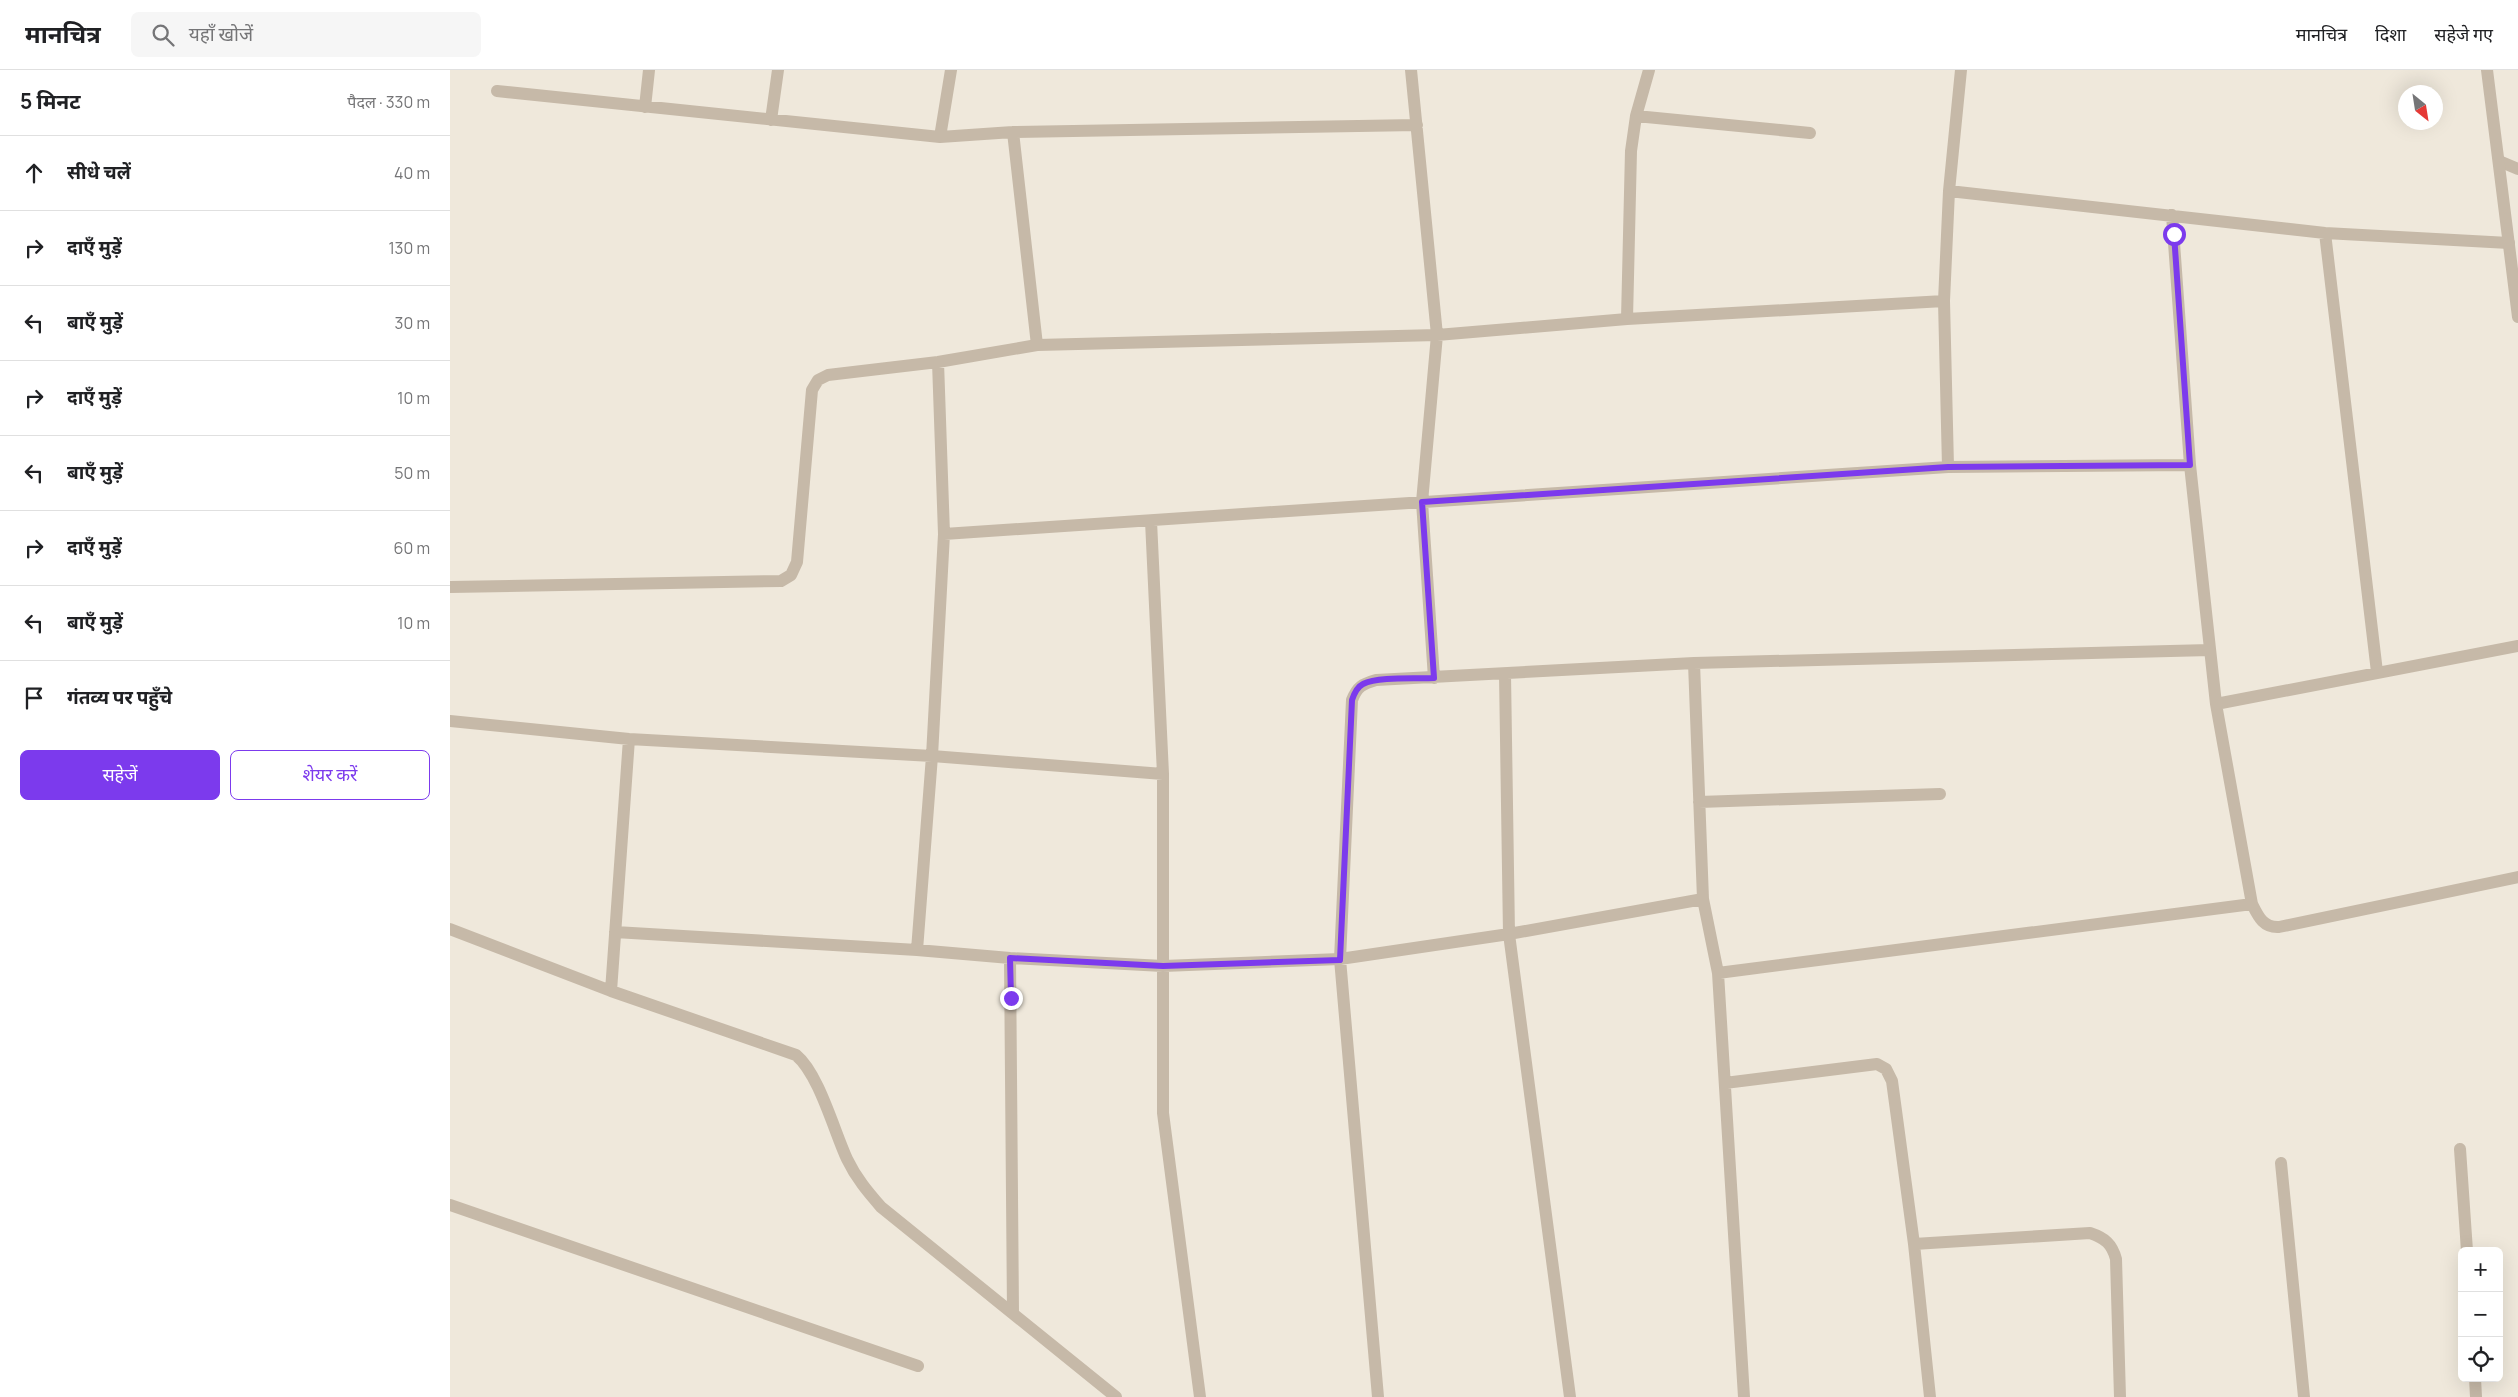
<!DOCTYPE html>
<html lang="hi">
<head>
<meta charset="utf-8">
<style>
  :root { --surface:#fff; --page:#f6f6f6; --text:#202124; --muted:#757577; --line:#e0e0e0; --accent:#7c3aed }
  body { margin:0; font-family:Manrope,"Noto Sans Devanagari",sans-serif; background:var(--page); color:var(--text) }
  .controls { position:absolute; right:15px; bottom:15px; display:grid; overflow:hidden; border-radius:8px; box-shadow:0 5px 20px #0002 }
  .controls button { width:45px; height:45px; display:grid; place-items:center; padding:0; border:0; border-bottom:1px solid var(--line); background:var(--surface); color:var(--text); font:25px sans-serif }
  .compass { position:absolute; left:1948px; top:15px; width:45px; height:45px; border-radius:50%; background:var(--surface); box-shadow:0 5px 20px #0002; rotate:150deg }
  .stop { position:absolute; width:15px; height:15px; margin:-11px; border:4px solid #7c3aed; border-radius:50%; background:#fff }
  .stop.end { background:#7c3aed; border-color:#fff; box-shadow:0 1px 5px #0008 }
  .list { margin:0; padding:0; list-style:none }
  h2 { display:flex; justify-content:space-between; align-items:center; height:65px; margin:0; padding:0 20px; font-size:21px }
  h2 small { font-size:16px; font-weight:400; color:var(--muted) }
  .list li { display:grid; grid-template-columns:32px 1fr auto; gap:15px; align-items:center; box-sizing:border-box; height:75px; padding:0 20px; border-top:1px solid var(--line) }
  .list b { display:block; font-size:19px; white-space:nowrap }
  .list em { font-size:16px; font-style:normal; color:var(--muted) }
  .actions { display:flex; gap:10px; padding:15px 20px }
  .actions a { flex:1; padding:11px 0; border:1px solid var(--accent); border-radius:8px; text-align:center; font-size:18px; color:var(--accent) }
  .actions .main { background:var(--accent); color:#fff }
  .icon { flex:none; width:28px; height:28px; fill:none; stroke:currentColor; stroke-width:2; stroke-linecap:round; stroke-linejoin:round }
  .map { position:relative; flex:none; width:2068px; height:1327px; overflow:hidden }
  header { display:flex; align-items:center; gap:30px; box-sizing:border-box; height:70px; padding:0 25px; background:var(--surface); border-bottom:1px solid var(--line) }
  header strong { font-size:24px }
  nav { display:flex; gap:28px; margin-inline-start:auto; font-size:18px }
  .search { width:350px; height:45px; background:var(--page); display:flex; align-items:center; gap:12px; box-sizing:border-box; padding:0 18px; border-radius:8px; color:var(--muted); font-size:19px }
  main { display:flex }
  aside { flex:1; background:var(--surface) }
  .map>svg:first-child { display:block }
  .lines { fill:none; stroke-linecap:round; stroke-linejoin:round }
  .minor { stroke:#c6b9a8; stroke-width:12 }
  .tertiary { stroke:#c6b9a8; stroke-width:12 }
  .route { stroke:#7c3aed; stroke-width:6 }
</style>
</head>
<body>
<header>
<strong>मानचित्र</strong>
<div class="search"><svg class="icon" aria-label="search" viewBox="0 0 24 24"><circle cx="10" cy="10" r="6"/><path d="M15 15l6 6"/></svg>यहाँ खोजें</div>
<nav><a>मानचित्र</a><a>दिशा</a><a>सहेजे गए</a></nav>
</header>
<main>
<aside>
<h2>5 मिनट<small>पैदल · 330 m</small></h2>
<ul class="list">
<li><svg class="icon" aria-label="ahead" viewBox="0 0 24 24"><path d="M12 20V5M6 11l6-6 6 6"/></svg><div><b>सीधे चलें</b></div><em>40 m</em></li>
<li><svg class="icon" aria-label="right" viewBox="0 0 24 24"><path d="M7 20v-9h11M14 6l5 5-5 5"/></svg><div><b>दाएँ मुड़ें</b></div><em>130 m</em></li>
<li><svg class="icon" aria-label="left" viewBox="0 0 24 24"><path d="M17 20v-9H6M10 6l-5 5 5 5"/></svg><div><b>बाएँ मुड़ें</b></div><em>30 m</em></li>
<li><svg class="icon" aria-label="right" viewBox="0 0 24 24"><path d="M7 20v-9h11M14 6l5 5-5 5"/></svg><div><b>दाएँ मुड़ें</b></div><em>10 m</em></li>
<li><svg class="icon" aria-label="left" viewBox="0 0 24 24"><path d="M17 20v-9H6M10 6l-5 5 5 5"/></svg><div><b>बाएँ मुड़ें</b></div><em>50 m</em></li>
<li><svg class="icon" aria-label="right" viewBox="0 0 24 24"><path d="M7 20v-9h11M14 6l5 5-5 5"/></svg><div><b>दाएँ मुड़ें</b></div><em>60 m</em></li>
<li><svg class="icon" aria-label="left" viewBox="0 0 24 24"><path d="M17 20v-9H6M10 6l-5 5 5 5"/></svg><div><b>बाएँ मुड़ें</b></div><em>10 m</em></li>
<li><svg class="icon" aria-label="arrive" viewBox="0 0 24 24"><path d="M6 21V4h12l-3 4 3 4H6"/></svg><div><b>गंतव्य पर पहुँचे</b></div></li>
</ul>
<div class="actions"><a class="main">सहेजें</a><a>शेयर करें</a></div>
</aside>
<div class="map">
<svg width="2068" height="1327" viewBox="0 0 2068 1327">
  <rect width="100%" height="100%" fill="#efe8db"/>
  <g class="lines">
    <path class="minor" d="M961,0L987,265L972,432L984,608
      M47,21L490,67L563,62L967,55
      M195,37L199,0
      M1186,46L1360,63
      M321,50L328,0
      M563,62L587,275
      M490,67L501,0
      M2049,91L2068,99
      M1499,121L1875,163L2059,173
      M1722,145L1740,395L1766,634L1802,834C1808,846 1813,858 1829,857L2068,807
      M1875,163L1927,602
      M1177,249L1181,81L1186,46L1199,0
      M1498,397L1494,231L1499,121L1511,0
      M701,451L713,704V1043L750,1327
      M494,464L1498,397L1740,395
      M0,517L331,511L341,505L347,492L362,320L368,310L378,305L488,292L587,275L987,265L1177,249L1494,231
      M1244,593L1253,829L1268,903L1294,1327
      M1055,604L1059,864L1120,1327
      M1766,634L2068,576
      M0,651L179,669L482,686L713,704
      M1249,732L1490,724
      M0,859L161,921L346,985C369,1004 384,1061 397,1089C406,1108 418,1122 431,1137L666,1327
      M165,862L467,880L560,888L713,896L890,889L1059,864L1253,829
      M467,880L482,686L494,464L488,292
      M560,888L563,1243
      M1268,903L1802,834
      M161,921L179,669
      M1275,1013L1427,994L1436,999L1442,1011L1464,1174L1480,1327
      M2010,1079L2017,1181
      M1831,1093L1854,1327
      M0,1135L468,1296
      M1464,1174L1640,1163C1655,1168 1662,1174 1666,1189L1670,1327
      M2025,1308L2026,1327
      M928,1327L890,889L902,630C907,617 912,614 926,610L1244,593L1760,580"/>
    <path class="tertiary" d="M2037,0L2068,247"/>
  </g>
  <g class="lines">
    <path class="route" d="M561,928L560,888L713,896L890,890L902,630C904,624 907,617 913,614C928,606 966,609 984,608L972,432L1498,397L1740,395L1724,164"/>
  </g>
</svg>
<div class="controls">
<button>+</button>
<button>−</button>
<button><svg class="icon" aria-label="locate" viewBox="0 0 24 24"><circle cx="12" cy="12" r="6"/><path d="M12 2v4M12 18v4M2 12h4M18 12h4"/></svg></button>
</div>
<svg class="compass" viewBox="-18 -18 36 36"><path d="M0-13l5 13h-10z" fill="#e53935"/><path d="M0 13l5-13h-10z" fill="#757577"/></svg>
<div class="stop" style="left:1724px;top:164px"></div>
<div class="stop end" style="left:561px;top:928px"></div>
</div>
</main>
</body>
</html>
